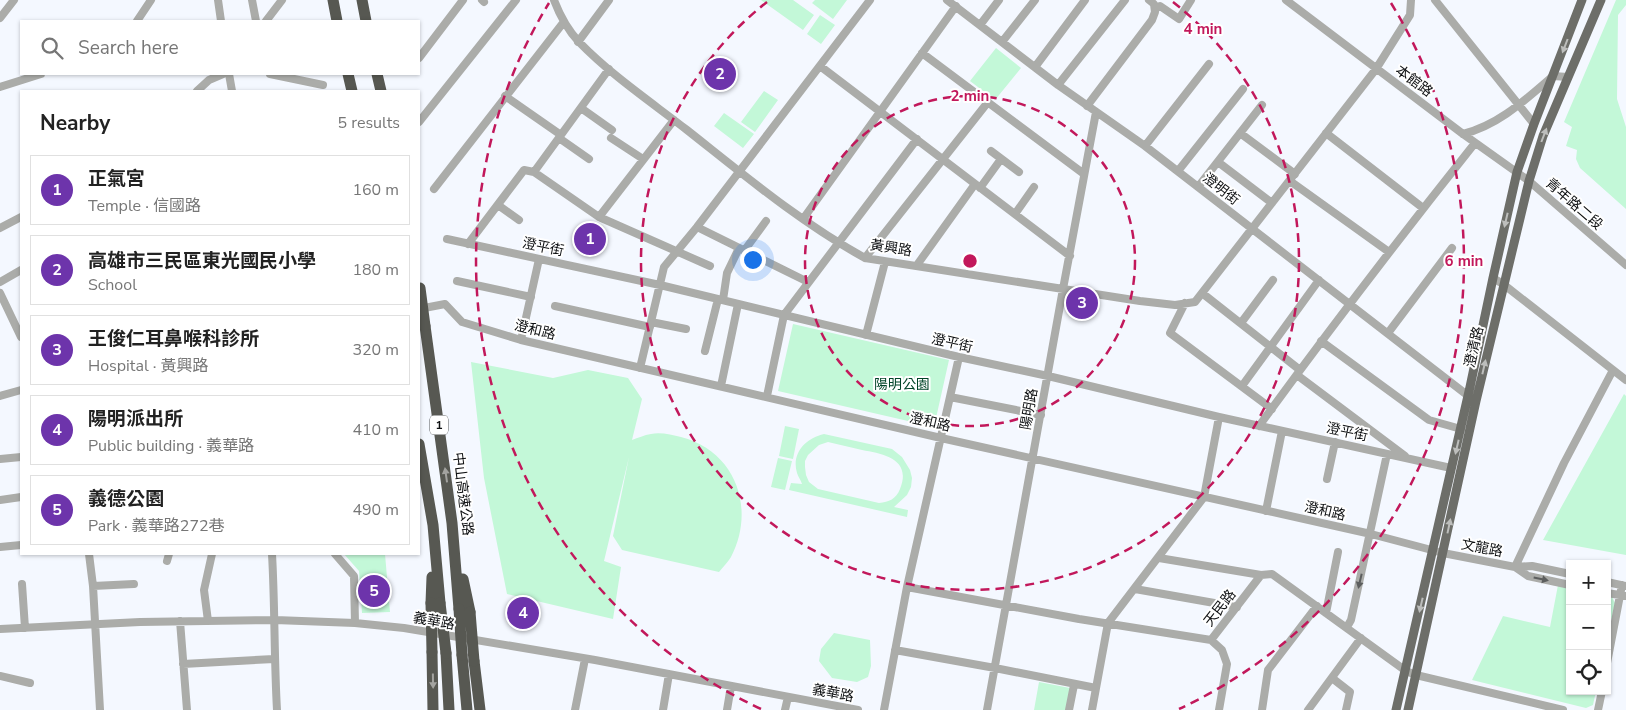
<!DOCTYPE html>
<html lang="en">
<head>
<meta charset="utf-8">
<style>
  :root { --surface:#fff; --page:#f2f2f2; --text:#222; --muted:#767676; --line:#e0e0e0; --accent:#6d34ab }
  body { margin:0; font-family:"Nunito Sans","Noto Sans TC",sans-serif; background:var(--page); color:var(--text) }
  .controls { position:absolute; right:15px; bottom:15px; display:grid; overflow:hidden; border-radius:0px; box-shadow:0 1px 4px #0004 }
  .controls button { width:45px; height:45px; display:grid; place-items:center; padding:0; border:0; border-bottom:1px solid var(--line); background:var(--surface); color:var(--text); font:25px sans-serif }
  .you { position:absolute; left:752px; top:259px; width:18px; height:18px; margin:-12px; border:4px solid #fff; border-radius:50%; background:#1a73e8; box-shadow:0 0 0 8px #1a73e833 }
  .badge { display:grid; place-items:center; width:32px; height:32px; border-radius:50%; background:var(--accent); color:#fff; font-size:16px; font-weight:700 }
  .pin { position:absolute; translate:-50% -50%; border:2px solid #fff; box-shadow:0 1px 5px #0006 }
  .list { margin:0; padding:0; list-style:none }
  h2 { display:flex; justify-content:space-between; align-items:center; height:65px; margin:0; padding:0 20px; font-size:21px }
  h2 small { font-size:16px; font-weight:400; color:var(--muted) }
  .list li { display:grid; grid-template-columns:32px 1fr auto; gap:15px; align-items:center; box-sizing:border-box; height:70px; margin:0 10px 10px; padding:0 10px; border:1px solid var(--line); border-radius:0px }
  .list b { display:block; font-size:19px; white-space:nowrap }
  .list p { margin:0; font-size:16px; white-space:nowrap; color:var(--muted) }
  .list em { font-size:16px; font-style:normal; color:var(--muted) }
  .icon { flex:none; width:28px; height:28px; fill:none; stroke:currentColor; stroke-width:2; stroke-linecap:round; stroke-linejoin:round }
  .map { position:relative; flex:none; width:1626px; height:710px; overflow:hidden }
  .search { position:absolute; background:var(--surface); box-shadow:0 1px 4px #0004; left:20px; top:20px; width:400px; height:55px; display:flex; align-items:center; gap:12px; box-sizing:border-box; padding:0 18px; border-radius:0px; color:var(--muted); font-size:19px }
  .panel { position:absolute; background:var(--surface); box-shadow:0 1px 4px #0004; left:20px; top:90px; width:400px; height:465px; border-radius:0px }
  .map>svg:first-child { display:block }
  .green { fill:#c3f8d8; fill-rule:evenodd }
  .lines { fill:none; stroke-linecap:round; stroke-linejoin:round }
  .minor { stroke:#abaca9; stroke-width:8 }
  .major { stroke:#6d6e69; stroke-width:9 }
  .highway { stroke:#575852; stroke-width:11 }
  .highway-bridge { stroke:#575852; stroke-width:11 }
  .oneway { fill:#bdbebc }
  .oneway2 { fill:#a3a3a0 }
  .oneway3 { fill:#5c5e5e }
  .ring { fill:none; stroke:#c2185b; stroke-width:2.5; stroke-dasharray:9 6 }
  .labels { text-anchor:middle; dominant-baseline:central; stroke-width:4; stroke-linejoin:round; paint-order:stroke }
  .shield { fill:#fff; stroke:#565859; stroke-width:1 }
  .shield-label { font-size:12px; font-weight:bold; fill:#0e1012 }
  .street-label { font-size:14px; fill:#0e1012; stroke:#fff }
  .park-label { font-size:14px; fill:#014428; stroke:#fff }
  .centre { fill:#c2185b; stroke:#fff; stroke-width:2.5 }
  .ring-label { font-size:15px; text-anchor:middle; font-weight:bold; fill:#c2185b; stroke:#fff; stroke-width:4; stroke-linejoin:round; paint-order:stroke }
</style>
</head>
<body>
<div class="map">
<svg width="1626" height="710" viewBox="0 0 1626 710">
  <rect width="100%" height="100%" fill="#f4f8ff"/>
  <path class="green" d="M761,0H793L814,15L803,30Z
    M815,0H847L833,19L812,3Z
    M1616,0H1626V5L1618,15L1617,99L1626,127V209L1580,168L1576,159L1577,150L1566,146L1572,127L1564,122Z
    M820,15L835,25L821,44L807,34Z
    M996,48L1021,68L995,100L970,81Z
    M764,91L778,100L755,132L741,122Z
    M724,113L754,134L743,148L714,126Z
    M793,324L949,360L934,427L778,391Z
    M471,362L553,378L588,370L628,378L642,399L632,440C638,438 644,435 651,434C661,432 672,435 681,437C736,451 756,509 731,557C728,562 723,567 719,572L622,550L613,536L629,457L604,561L621,567L613,619L507,594L484,478Z
    M1624,394L1626,396V555L1543,540Z
    M785,426L799,429L793,459L779,456Z
    M824,434L892,449L902,457L910,470L912,478L911,487L907,495L894,507L908,510L907,517L789,490L791,483L802,484C801,480 798,477 797,473C791,453 806,438 824,434ZM828,442C839,445 851,447 862,450C884,454 912,459 900,489C896,499 889,502 879,503L818,489L809,482L806,475L805,467V461L808,455L819,445Z
    M778,458L792,461L785,490L771,487Z
    M344,554H385L390,612L362,613L359,571Z
    M1558,585L1570,587V691H1596L1593,705L1586,708L1472,680L1503,616L1550,627Z
    M1607,595H1611L1615,603L1607,639Z
    M834,633L870,640L871,666L868,677L857,682L832,678L819,661L821,649Z
    M1039,682L1070,688L1066,710H1034Z"/>
  <g class="lines">
    <path class="minor" d="M218,0L221,21
      M252,0L256,21
      M482,0L484,2
      M554,0C560,16 567,29 579,42C611,75 651,102 687,130C744,175 801,223 865,258L1140,301L1175,305L1195,302L1376,69L1410,15L1411,0
      M947,0L1058,85L1145,146L1471,398
      M1286,0L1463,134L1529,181L1626,265
      M1435,0L1534,124
      M1155,9L1160,6L1179,19L1191,0
      M0,18L14,0
      M137,21L151,0
      M266,21L282,0
      M980,25L999,0
      M578,42L609,0
      M1002,42L1035,0
      M922,53L1084,174
      M419,58L463,0
      M820,66L1070,256
      M1035,67L1085,0
      M609,69L534,172L599,217L710,266
      M229,74L232,91
      M270,74L323,85
      M1058,85L1125,0
      M0,87L41,74
      M197,91L209,80L223,74
      M505,96L561,135
      M1087,106L1152,20L1155,12L1154,4L1149,0
      M581,108L612,130
      M419,122L516,0
      M1240,133L1295,174
      M1326,133L1423,208
      M1463,134C1499,125 1525,100 1553,76L1568,77
      M559,138L589,159
      M611,138L643,159
      M1145,146L1209,64
      M991,151L1019,172
      M1218,162L1272,203
      M1178,171L1243,89
      M1290,181L1389,252
      M1198,187L1262,105
      M980,188L1001,159
      M434,189L563,23
      M498,205L519,220
      M1015,214L1034,187
      M599,217L674,120
      M803,219L956,6
      M697,227L808,282
      M0,228L21,217
      M447,239L660,285L959,357L1048,376L1219,417L1451,468
      M468,244L524,170L534,172
      M744,251L766,221
      M865,258L988,102
      M917,265L975,184
      M1493,278L1503,284L1626,380
      M457,281L531,297
      M0,282L21,270
      M0,293L21,337
      M1202,293L1300,370
      M723,300L727,273L739,248
      M1185,303L1170,333L1272,409
      M555,306L650,327
      M419,309L445,304L462,322L521,340L941,438L1371,534L1443,553L1515,567L1532,566L1570,574
      M651,322L686,329
      M1241,323L1273,280
      M1388,333L1452,248
      M866,335L885,262
      M521,340L539,259
      M1321,341L1429,420L1461,429
      M705,351L718,299
      M640,368L664,267L697,227L870,0
      M1297,375L1405,456
      M721,386L738,304
      M1242,386L1319,280
      M0,396L21,390
      M767,396L784,315L917,139
      M950,397L1041,415
      M1259,426C1329,330 1401,236 1475,143
      M0,459L21,457
      M1327,479L1335,442
      M0,500L21,497
      M1266,511L1282,431
      M0,547L21,545
      M89,554L93,586L100,710
      M272,554C275,606 274,658 277,710
      M335,554L354,576L355,623
      M1159,558L1261,575
      M167,561L169,554
      M1515,567L1564,463L1613,370
      M1515,567L1528,576L1570,585
      M1607,582L1626,586
      M22,584L25,628
      M93,586L134,584
      M907,587L1079,619L1211,640L1261,575L1272,574L1406,671L1416,675L1563,710
      M1135,589L1237,607
      M1607,593L1626,596
      M1326,613L1338,552
      M180,621L187,710
      M208,621L204,590L212,554
      M1347,627L1351,620L1387,454
      M0,629L140,622L275,620L355,623L404,628L595,660L858,710
      M1211,640L1222,650L1227,664L1219,710
      M895,650L995,668L1096,688
      M1607,663L1622,585
      M183,664L274,659
      M0,676L30,683
      M1332,678L1350,692L1346,710
      M575,710L585,659
      M663,710L669,674
      M727,710L731,686
      M785,710L788,697
      M884,710L907,587L959,357
      M987,710L1063,289L1096,112
      M1069,710L1074,685
      M1092,710L1108,623L1204,497L1219,417
      M1262,710L1268,670L1317,606
      M1308,710L1361,638
      M1598,710L1602,691"/>
    <path class="major" d="M1396,710L1470,387L1493,278L1517,172L1534,124L1582,0
      M1408,710L1476,401L1529,181L1543,136L1601,0"/>
    <path class="highway" d="M333,0L337,21
      M362,0L366,21
      M348,74L352,91
      M377,74L381,91
      M425,326L452,523L459,609
      M419,444L433,525L440,603
      M463,579L470,612
      M431,603L432,577
      M432,652L433,710
      M446,653L449,710
      M462,655L467,710
      M474,661L480,710"/>
    <path class="highway-bridge" d="M420,288L425,326
      M431,603L432,652
      M440,603L446,653
      M459,609L462,655
      M470,612L474,661"/>
  </g>
  <defs><path id="oneway-solid" d="M-6-.8H1V-3.2L6.5 0L1 3.2V.8H-6Z" transform="scale(1.25)"/></defs>
  <g class="oneway">
    <use href="#oneway-solid" transform="translate(1565 46) rotate(111)"/>
    <use href="#oneway-solid" transform="translate(1544 135) rotate(-69)"/>
    <use href="#oneway-solid" transform="translate(1506 220) rotate(103)"/>
    <use href="#oneway-solid" transform="translate(1484 367) rotate(-77)"/>
    <use href="#oneway-solid" transform="translate(1457 447) rotate(103)"/>
    <use href="#oneway-solid" transform="translate(1449 526) rotate(-78)"/>
    <use href="#oneway-solid" transform="translate(1421 605) rotate(103)"/>
  </g>
  <g class="oneway2">
    <use href="#oneway-solid" transform="translate(446 475) rotate(-98)"/>
    <use href="#oneway-solid" transform="translate(433 681) rotate(89)"/>
  </g>
  <g class="oneway3">
    <use href="#oneway-solid" transform="translate(1541 579) rotate(12)"/>
    <use href="#oneway-solid" transform="translate(1360 581) rotate(103)"/>
  </g>
  <g class="ring">
    <circle cx="970" cy="261" r="165"/>
    <path d="M1173 2A329 329 0 1 1 767 2"/>
    <path d="M761 709A494 494 0 0 1 549 3M1391 3A494 494 0 0 1 1179 709"/>
  </g>
  <g class="labels">
    <rect class="shield" x="430" y="415.5" width="18" height="19" rx="4"/>
    <g class="shield-label">
      <text x="439" y="425">1</text>
    </g>
    <g class="street-label">
      <text transform="translate(1414 81) rotate(37)">本館路</text>
      <text transform="translate(1221 189) rotate(38)">澄明街</text>
      <text transform="translate(1574 204) rotate(41)">青年路二段</text>
      <text transform="translate(543 247) rotate(12)">澄平街</text>
      <text transform="translate(891 248) rotate(9)">黃興路</text>
      <text transform="translate(535 330) rotate(14)">澄和路</text>
      <text transform="translate(952 343) rotate(13)">澄平街</text>
      <text transform="translate(1474 347) rotate(-77)">澄清路</text>
      <text transform="translate(1029 409) rotate(-80)">陽明路</text>
      <text transform="translate(930 422) rotate(13)">澄和路</text>
      <text transform="translate(1347 432) rotate(12)">澄平街</text>
      <text transform="translate(463 494) rotate(83)">中山高速公路</text>
      <text transform="translate(1325 511) rotate(13)">澄和路</text>
      <text transform="translate(1482 548) rotate(11)">文龍路</text>
      <text transform="translate(1220 608) rotate(-52)">天民路</text>
      <text transform="translate(434 621) rotate(10)">義華路</text>
      <text transform="translate(833 693) rotate(11)">義華路</text>
    </g>
    <g class="park-label">
      <text x="902" y="384">陽明公園</text>
    </g>
  </g>
  <circle cx="970" cy="261" r="8" class="centre"/>
  <g class="ring-label">
    <text x="1203" y="34">4 min</text>
    <text x="970" y="101">2 min</text>
    <text x="1464" y="266">6 min</text>
  </g>
</svg>
<div class="controls">
<button>+</button>
<button>−</button>
<button><svg class="icon" aria-label="locate" viewBox="0 0 24 24"><circle cx="12" cy="12" r="6"/><path d="M12 2v4M12 18v4M2 12h4M18 12h4"/></svg></button>
</div>
<div class="you"></div>
<div class="pin badge" style="left:590px;top:239px">1</div>
<div class="pin badge" style="left:720px;top:74px">2</div>
<div class="pin badge" style="left:1082px;top:303px">3</div>
<div class="pin badge" style="left:523px;top:613px">4</div>
<div class="pin badge" style="left:374px;top:591px">5</div>
<div class="search"><svg class="icon" aria-label="search" viewBox="0 0 24 24"><circle cx="10" cy="10" r="6"/><path d="M15 15l6 6"/></svg>Search here</div>
<section class="panel">
<h2>Nearby<small>5 results</small></h2>
<ul class="list">
<li><span class="badge">1</span><div><b>正氣宮</b><p>Temple · 信國路</p></div><em>160 m</em></li>
<li><span class="badge">2</span><div><b>高雄市三民區東光國民小學</b><p>School</p></div><em>180 m</em></li>
<li><span class="badge">3</span><div><b>王俊仁耳鼻喉科診所</b><p>Hospital · 黃興路</p></div><em>320 m</em></li>
<li><span class="badge">4</span><div><b>陽明派出所</b><p>Public building · 義華路</p></div><em>410 m</em></li>
<li><span class="badge">5</span><div><b>義德公園</b><p>Park · 義華路272巷</p></div><em>490 m</em></li>
</ul>
</section>
</div>
</body>
</html>
